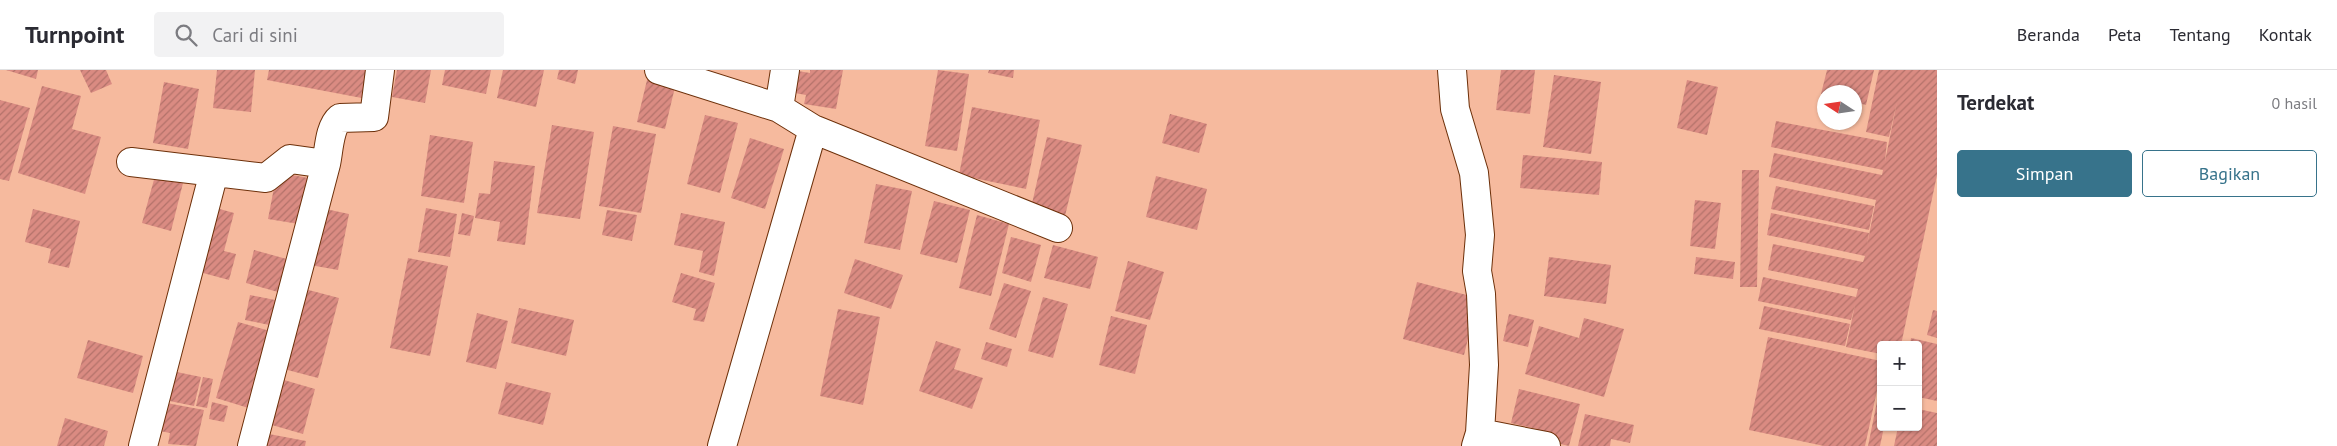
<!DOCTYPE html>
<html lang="id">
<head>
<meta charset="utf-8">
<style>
  :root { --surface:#fff; --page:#f2f2f3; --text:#2b2b33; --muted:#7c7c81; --line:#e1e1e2; --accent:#37738b }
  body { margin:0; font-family:"PT Sans",sans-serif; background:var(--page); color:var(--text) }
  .controls { position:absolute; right:15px; bottom:15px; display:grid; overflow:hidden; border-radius:5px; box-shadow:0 1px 4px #0004 }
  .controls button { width:45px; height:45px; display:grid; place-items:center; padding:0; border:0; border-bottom:1px solid var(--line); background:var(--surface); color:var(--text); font:25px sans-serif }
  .compass { position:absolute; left:1817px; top:15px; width:45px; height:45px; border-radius:50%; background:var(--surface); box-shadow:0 1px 4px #0004; rotate:282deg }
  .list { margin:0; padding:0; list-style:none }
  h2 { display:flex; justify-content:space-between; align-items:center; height:65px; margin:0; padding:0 20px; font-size:21px }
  h2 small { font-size:16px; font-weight:400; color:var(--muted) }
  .actions { display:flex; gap:10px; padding:15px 20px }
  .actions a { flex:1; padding:11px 0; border:1px solid var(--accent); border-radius:5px; text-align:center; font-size:18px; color:var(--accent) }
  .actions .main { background:var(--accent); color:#fff }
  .icon { flex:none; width:28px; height:28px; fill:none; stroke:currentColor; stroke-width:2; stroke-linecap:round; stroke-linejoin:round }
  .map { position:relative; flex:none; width:1937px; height:376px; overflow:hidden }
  header { display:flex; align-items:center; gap:30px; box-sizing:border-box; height:70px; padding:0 25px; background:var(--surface); border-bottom:1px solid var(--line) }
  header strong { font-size:24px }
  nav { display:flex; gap:28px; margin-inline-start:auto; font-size:18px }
  .search { width:350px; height:45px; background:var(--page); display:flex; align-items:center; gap:12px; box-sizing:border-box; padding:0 18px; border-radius:5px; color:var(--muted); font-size:19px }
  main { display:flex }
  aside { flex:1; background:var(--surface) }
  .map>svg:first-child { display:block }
  .building { fill:url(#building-hatch) }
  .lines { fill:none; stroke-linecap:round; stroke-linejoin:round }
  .minor-casing { stroke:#6d300a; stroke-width:30 }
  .minor { stroke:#fff; stroke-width:28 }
</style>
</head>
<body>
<header>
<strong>Turnpoint</strong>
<div class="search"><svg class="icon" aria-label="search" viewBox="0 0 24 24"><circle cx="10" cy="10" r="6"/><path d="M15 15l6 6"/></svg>Cari di sini</div>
<nav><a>Beranda</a><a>Peta</a><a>Tentang</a><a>Kontak</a></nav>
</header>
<main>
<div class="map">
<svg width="1937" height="376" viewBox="0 0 1937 376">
  <defs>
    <pattern id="building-hatch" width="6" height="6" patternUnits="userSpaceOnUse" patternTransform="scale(1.25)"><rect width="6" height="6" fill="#da8b82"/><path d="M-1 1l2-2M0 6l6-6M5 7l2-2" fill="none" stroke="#b3726a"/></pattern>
  </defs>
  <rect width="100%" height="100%" fill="#f6ba9e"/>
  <path class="building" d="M6,0H38L36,9Z
    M80,0H106L112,14L91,23Z
    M217,0H255L251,42L213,38Z
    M269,0H373L367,29L267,10Z
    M397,0H431L425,33L392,27Z
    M445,0H491L486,24L442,15Z
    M503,0H544L536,37L497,28Z
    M559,0H578L575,14L557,9Z
    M792,0L810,3V0H843L836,39L804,34L806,25L789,22Z
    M938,0L969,4L957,81L925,76Z
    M989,0H1014L1013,8L988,3Z
    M1501,0H1535L1530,44L1496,40Z
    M1827,0H1874L1866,35L1854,32V22L1821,24Z
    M1879,0H1937V105L1901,275H1881V284L1846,277L1855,235L1851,250L1758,231L1763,207L1856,227L1858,219L1768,200L1773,174L1863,192L1865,186L1767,165L1771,143L1869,163L1867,175L1876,130L1769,107L1774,83L1882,105L1883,100L1771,77L1776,51L1887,72L1885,91L1897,32L1889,67L1866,62Z
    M1554,5L1601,12L1591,84L1543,77Z
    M647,10L675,17L665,59L637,52Z
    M1687,10L1718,17L1707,65L1677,58Z
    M164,12L199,19L188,79L153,73Z
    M42,16L81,26L72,59L101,67L85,124L18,103Z
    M0,30L30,38L9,111L0,109Z
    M972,37L1040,50L1026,119L959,105Z
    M1170,44L1207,54L1199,83L1162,73Z
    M705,45L738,53L720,123L687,114Z
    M552,55L594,62L580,149L537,143Z
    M613,56L656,64L641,143L599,136Z
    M430,65L473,72L464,133L421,126Z
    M1047,67L1082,75L1065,146L1031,138Z
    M750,68L784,79L765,139L731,128Z
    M1523,85L1602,92L1599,125L1520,118Z
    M494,91L535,96L525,175L497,171L500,152L475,148L479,123L490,124Z
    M1742,100H1759L1757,217H1740Z
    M277,102L313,109L305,155L268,149Z
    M155,106L183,113L171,161L142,153Z
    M1156,106L1207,119L1197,160L1146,147Z
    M876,114L912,121L900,180L864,173Z
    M1776,116L1874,136L1869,160L1771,139Z
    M1695,130L1721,133L1715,179L1690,176Z
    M934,131L970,140L957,193L920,184Z
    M209,136L234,143L224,181L236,184L229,210L192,200Z
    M321,138L349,144L338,200L310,195Z
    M426,138L457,144L450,187L418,182Z
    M33,139L80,151L69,198L48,193L51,179L25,172Z
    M607,140L637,145L632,171L602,165Z
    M462,143L474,146L470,166L458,164Z
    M681,143L725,152L714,206L699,202L703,181L674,175Z
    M977,145L1009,154L991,226L959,218Z
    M1011,167L1041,175L1031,212L1002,203Z
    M1053,175L1098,187L1090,219L1044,208Z
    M254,180L294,191L285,224L246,213Z
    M1549,187L1611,195L1606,234L1544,226Z
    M1696,187L1735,192L1733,209L1694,204Z
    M408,188L448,196L430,286L390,278Z
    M855,189L903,205L891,239L844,223Z
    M1128,191L1164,202L1150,250L1115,241Z
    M681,203L715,213L704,252L693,250L696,239L672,232Z
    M1417,212L1478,228L1464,285L1403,269Z
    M1004,213L1031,221L1016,268L989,259Z
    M301,218L339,228L318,308L280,298Z
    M250,225L280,231L274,256L245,250Z
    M1043,227L1068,234L1053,288L1028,281Z
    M1764,236L1850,254L1845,276L1759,259Z
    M519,238L574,250L566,286L511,273Z
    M838,239L880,247L863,335L820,326Z
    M1933,240L1937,241V268L1927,265Z
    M477,243L508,251L496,299L466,292Z
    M1509,244L1534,250L1528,277L1503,271Z
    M1111,246L1147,255L1135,304L1099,295Z
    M1584,248L1624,259L1604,327L1525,304L1539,256L1579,268Z
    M238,252L277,263L255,340L216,328Z
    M1768,267L1881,291V302L1865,376H1824L1749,360Z
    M1911,268L1937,274V331L1918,327V275H1910Z
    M88,270L143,286L133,323L77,308Z
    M936,271L961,279L954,299L983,308L972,339L919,321Z
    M986,272L1012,279L1007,297L981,289Z
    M167,300L201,307L194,336L160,329Z
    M203,307L213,309L207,338L196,336Z
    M277,308L315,319L303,364L265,353Z
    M506,312L551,323L543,355L498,344Z
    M1880,317L1881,357H1884L1880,376H1868Z
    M1519,319L1580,334L1569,376L1534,368L1537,359L1511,353Z
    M156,331L204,340L196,376L168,374L170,363L150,359Z
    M212,332L228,336L224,352L209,349Z
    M1918,339L1937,343V376H1894L1898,357H1918Z
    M1585,344L1634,355L1630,373L1611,369L1610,376H1578Z
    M65,348L108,361L104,376H57Z
    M269,364L306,371L305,376H267Z"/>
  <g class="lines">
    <g class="minor-casing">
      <path id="minor" d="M659,0L779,38L785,0
        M1452,0L1455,39L1474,103L1480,165L1477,201L1481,224L1484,295L1480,363L1476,376
        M779,38L813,59L1058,158
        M131,92L266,108L290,89L326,94
        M1480,363L1546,376
        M143,376L214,102
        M252,376L326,94C329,81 329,57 340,48L374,47L380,0
        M722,376L813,59"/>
    </g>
    <use href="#minor" class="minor"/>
  </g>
</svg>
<div class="controls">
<button>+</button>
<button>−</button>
</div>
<svg class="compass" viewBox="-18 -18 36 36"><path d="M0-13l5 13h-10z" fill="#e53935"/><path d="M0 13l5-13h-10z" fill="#7c7c81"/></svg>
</div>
<aside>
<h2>Terdekat<small>0 hasil</small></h2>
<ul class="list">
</ul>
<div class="actions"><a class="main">Simpan</a><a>Bagikan</a></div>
</aside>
</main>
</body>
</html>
